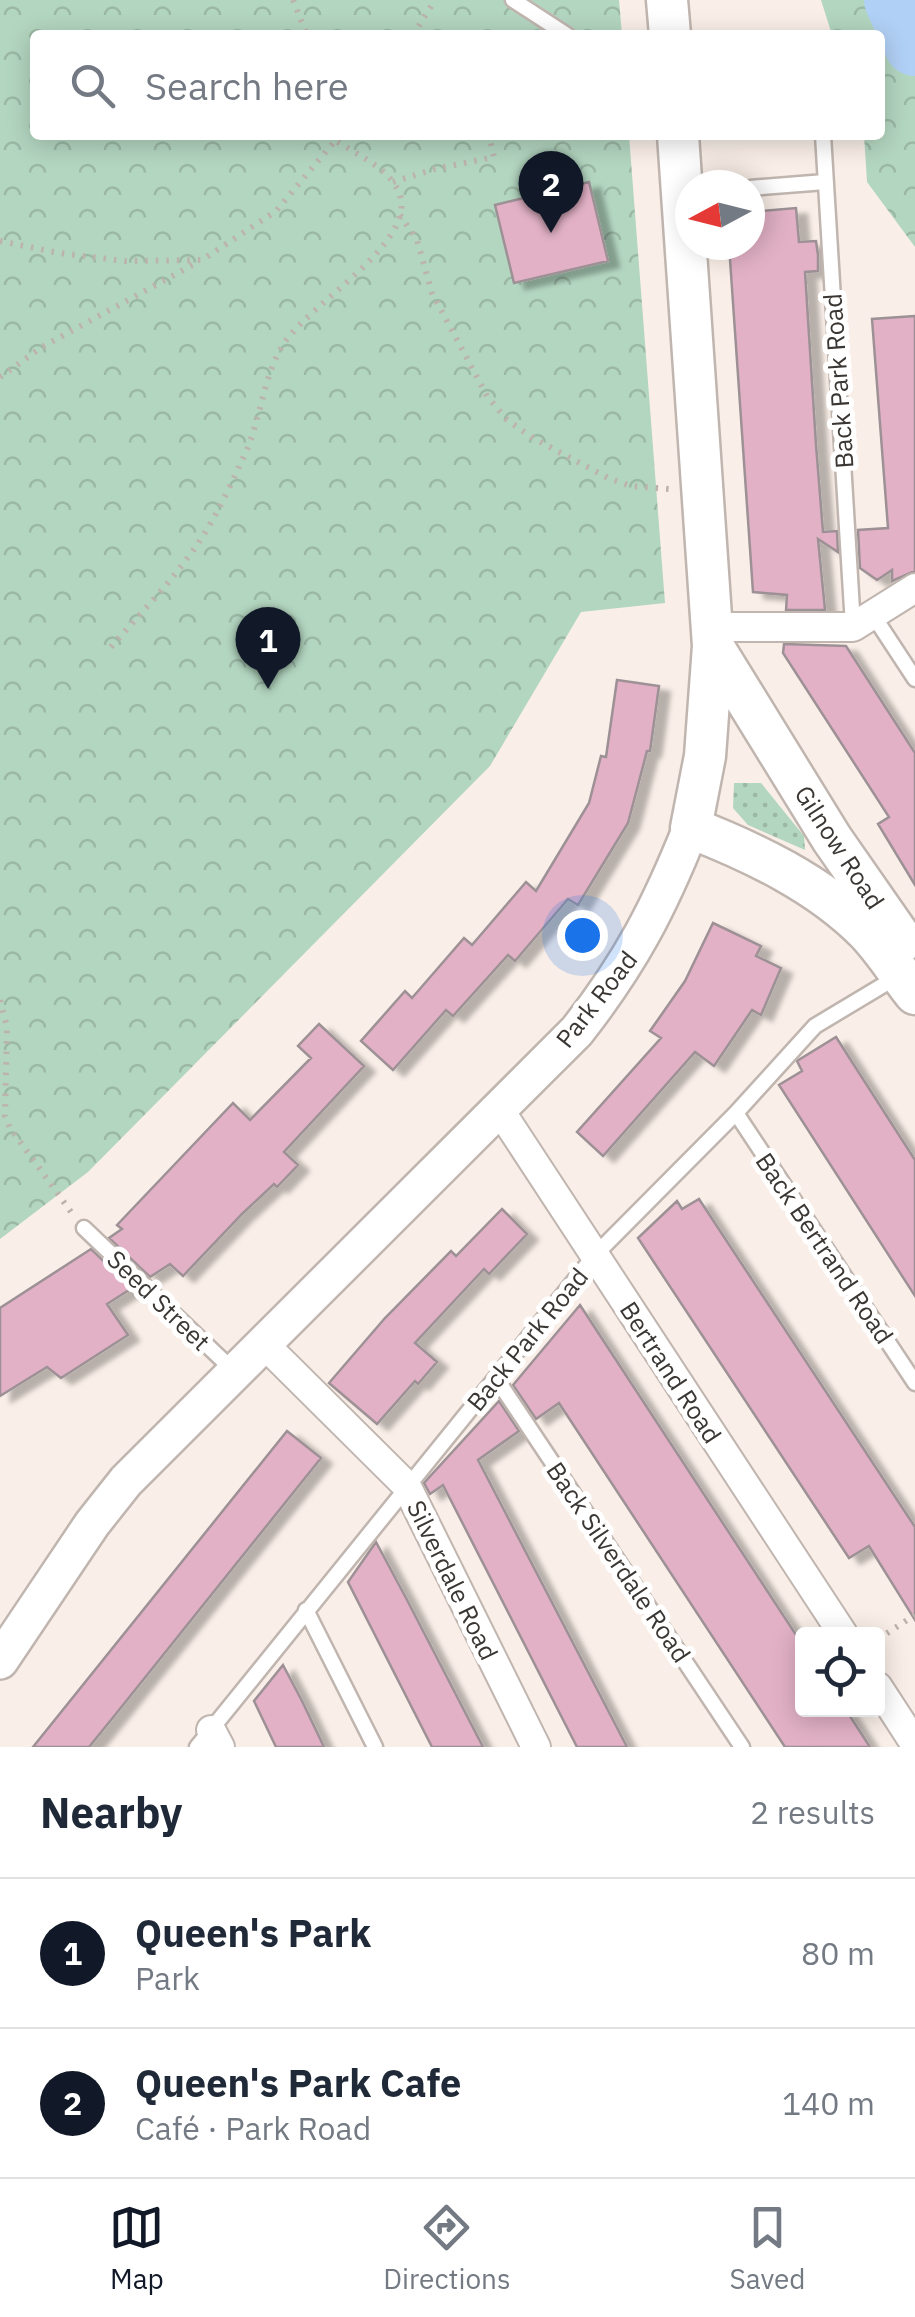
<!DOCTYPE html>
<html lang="en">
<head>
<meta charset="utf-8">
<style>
  :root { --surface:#fff; --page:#f6f6f7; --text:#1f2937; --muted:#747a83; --line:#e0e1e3; --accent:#111827 }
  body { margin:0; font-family:"IBM Plex Sans",sans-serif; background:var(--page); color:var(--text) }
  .controls { position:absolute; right:30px; bottom:30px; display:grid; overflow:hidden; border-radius:10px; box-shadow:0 5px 25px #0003 }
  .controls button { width:90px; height:90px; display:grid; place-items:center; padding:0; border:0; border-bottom:2px solid var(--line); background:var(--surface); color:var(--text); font:50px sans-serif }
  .compass { position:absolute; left:675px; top:170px; width:90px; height:90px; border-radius:50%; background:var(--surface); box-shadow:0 5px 25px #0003; rotate:263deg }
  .you { position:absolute; left:582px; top:935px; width:35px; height:35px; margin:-25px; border:8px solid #fff; border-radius:50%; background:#1a73e8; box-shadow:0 0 0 15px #1a73e833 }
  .badge { display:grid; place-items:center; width:65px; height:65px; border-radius:50%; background:var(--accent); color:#fff; font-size:32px; font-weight:700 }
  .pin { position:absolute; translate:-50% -82px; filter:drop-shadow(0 2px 5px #0008) }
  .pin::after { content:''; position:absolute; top:52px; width:35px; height:30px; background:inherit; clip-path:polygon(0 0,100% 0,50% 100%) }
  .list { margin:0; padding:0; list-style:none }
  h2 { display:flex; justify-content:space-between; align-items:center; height:130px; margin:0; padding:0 40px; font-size:42px }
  h2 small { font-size:32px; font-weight:400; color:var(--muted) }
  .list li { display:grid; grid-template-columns:65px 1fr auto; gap:30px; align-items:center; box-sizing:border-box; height:150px; padding:0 40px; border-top:2px solid var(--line) }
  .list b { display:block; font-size:38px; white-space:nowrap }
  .list p { margin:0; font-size:32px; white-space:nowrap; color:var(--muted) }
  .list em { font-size:32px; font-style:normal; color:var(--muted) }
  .icon { flex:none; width:55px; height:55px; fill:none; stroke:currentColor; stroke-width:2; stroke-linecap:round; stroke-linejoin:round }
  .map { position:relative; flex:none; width:915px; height:1747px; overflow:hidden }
  .search { position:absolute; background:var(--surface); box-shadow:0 5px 25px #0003; left:30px; right:30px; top:30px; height:110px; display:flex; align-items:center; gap:25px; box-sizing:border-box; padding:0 35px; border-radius:10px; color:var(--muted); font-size:38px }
  .sheet { height:430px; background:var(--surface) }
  nav { display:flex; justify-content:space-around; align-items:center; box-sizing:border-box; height:140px; border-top:2px solid var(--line); background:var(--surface); font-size:28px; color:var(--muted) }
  nav a { display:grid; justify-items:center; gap:5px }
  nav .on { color:var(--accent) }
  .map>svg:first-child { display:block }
  .grass { fill:url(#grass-dots) }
  .forest { fill:url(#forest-crowns) }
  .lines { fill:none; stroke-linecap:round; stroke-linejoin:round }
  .river { stroke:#b1d0f5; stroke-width:62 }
  .building { fill:#e2b1c5; stroke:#9d9196; stroke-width:2.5; filter:url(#shadow) }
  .service-casing { stroke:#c0b5af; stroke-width:19 }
  .minor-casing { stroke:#c0b5af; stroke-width:32 }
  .tertiary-casing { stroke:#c0b5af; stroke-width:40 }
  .secondary-casing { stroke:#c0b5af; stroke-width:45 }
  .path { stroke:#bcb3ad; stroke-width:6; stroke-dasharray:2.5 8; stroke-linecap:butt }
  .service { stroke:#fff; stroke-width:14 }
  .minor { stroke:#fff; stroke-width:28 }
  .tertiary { stroke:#fff; stroke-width:35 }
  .secondary { stroke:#fff; stroke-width:40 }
  .labels { text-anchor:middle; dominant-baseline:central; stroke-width:10; stroke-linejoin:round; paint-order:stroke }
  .street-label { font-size:25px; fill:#3a3633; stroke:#fff }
</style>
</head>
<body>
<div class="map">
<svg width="915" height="1747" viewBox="0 0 915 1747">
  <defs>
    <pattern id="grass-dots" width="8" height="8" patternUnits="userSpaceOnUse" patternTransform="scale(2.5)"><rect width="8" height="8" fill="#b3d6c0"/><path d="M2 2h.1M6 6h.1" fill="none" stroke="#9bb8a5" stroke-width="1.8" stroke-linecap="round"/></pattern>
    <pattern id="forest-crowns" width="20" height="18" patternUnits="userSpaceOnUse" patternTransform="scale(2.5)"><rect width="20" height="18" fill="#b3d6c0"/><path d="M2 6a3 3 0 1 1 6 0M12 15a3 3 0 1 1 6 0" fill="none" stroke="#9bb8a5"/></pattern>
    <filter id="shadow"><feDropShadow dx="11" dy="6" stdDeviation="2.5" flood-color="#0004"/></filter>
  </defs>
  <rect width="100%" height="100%" fill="#faefe8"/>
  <path class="grass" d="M734,783H761L804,836L805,850L748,825L733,808Z"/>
  <path class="forest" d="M0,0H619L622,35H35V135H629L665,603L581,612L490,766L88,1172L0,1239Z
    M821,0H915V247L867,182L864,135H880V35H832Z"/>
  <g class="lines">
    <path class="river" d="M895,0L915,45"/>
  </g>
  <path class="building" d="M589,182L608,261L514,283L495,205Z
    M796,208L799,242L816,241L818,255V271L805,272L816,445L823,532L837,531L838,552L818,539L825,610H786L787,595L753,592L729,245H750V212Z
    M915,316V571L892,581V570L877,580L860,568L858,530L888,528L872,319Z
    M784,644L846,646L915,753V885L878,824L889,817L783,653Z
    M617,680L659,686L650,751H647L628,823L578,905L568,899L515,961L508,955L453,1016L446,1010L393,1070L361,1041L405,991L412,998L464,938L472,945L526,882L536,891L589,803L601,756L606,757Z
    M713,923L761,946L756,956L781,968L761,1015L752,1010L714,1066L695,1052L603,1156L577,1132L661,1038L650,1031L685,981Z
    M319,1024L364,1066L284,1152L298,1165L277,1187L274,1184L243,1213L183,1276L170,1264L150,1277L109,1238L122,1229L117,1225L233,1103L250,1120L311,1058L298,1046Z
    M836,1037L915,1160V1296L779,1085L802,1071L797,1061Z
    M699,1199L915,1527V1620L869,1546L849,1558L638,1238L677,1201L682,1209Z
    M502,1209L527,1234L489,1274L484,1269L415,1343L437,1362L418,1384L415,1381L377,1424L329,1383L385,1318L451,1251L456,1256Z
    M91,1249L132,1288L107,1304L128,1335L61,1378L47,1367L0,1396V1308Z
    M580,1305L802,1644V1710H846L870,1747H785L559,1403L536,1419L513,1385Z
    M499,1401L519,1431L478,1460L627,1747H577L443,1485L430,1494L424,1483Z
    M287,1431L321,1458L115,1715L89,1747H33Z
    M376,1542L406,1598L483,1747H432L348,1582Z
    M283,1665L302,1701L324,1747H276L254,1701Z"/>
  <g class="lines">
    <g class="service-casing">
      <path id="service" d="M513,0L567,35
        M823,135L853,626
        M750,188L825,182
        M873,615L915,679
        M736,1113L915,1383
        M84,1228L235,1372
        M496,1378L742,1747
        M306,1610L375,1747
        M197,1747L595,1255L736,1113L815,1026L900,975"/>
    </g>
    <g class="minor-casing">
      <path id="minor" d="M711,627H853L915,588
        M499,1109L843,1634
        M264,1344L406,1485L536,1747
        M878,1687L915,1744
        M211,1730L220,1747"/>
    </g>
    <g class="tertiary-casing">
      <path id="tertiary" d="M0,1661L92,1524L126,1481L577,1031C631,962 659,908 691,828"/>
    </g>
    <g class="secondary-casing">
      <path id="secondary" d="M667,0L670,35
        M678,135L713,646L705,756L691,828C753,852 820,884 867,932C885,951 899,974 915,994
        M713,646L832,839L903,941"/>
    </g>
    <path class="path" d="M293,0L307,35
      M413,35L435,0
      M393,182L435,169L494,157L489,135
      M400,215L417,240L432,293L487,396L507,420L533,438L608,478L631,486L669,489
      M0,241L59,253L125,261L202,260L276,211L340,135
      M0,377L42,347L198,262
      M111,647C136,618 163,591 186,560C211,528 228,491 245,454C262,417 263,372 287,339C315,303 387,259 400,216C411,178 361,157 336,141L334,135
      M0,1000L7,1027L5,1116L10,1128L71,1212
      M878,1639L915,1615"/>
    <use href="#service" class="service"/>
    <use href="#minor" class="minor"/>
    <use href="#tertiary" class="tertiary"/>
    <use href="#secondary" class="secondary"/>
  </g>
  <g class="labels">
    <g class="street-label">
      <text transform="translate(838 381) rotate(-94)">Back Park Road</text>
      <text transform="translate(840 847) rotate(57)">Gilnow Road</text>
      <text transform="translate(596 999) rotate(-52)">Park Road</text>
      <text transform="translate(825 1248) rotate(56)">Back Bertrand Road</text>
      <text transform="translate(159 1300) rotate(44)">Seed Street</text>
      <text transform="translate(527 1339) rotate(-51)">Back Park Road</text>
      <text transform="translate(671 1372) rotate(57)">Bertrand Road</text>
      <text transform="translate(619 1562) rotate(56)">Back Silverdale Road</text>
      <text transform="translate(453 1580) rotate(64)">Silverdale Road</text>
    </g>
  </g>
</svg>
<div class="controls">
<button><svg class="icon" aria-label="locate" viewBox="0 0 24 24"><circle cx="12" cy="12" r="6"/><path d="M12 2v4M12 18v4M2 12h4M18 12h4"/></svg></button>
</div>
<svg class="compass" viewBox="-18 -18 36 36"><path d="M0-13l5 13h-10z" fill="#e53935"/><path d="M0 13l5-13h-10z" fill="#747a83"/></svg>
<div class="you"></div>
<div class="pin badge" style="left:268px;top:689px">1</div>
<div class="pin badge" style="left:551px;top:233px">2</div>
<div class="search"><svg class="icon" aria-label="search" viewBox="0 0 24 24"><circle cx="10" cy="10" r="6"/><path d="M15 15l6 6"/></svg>Search here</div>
</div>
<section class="sheet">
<h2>Nearby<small>2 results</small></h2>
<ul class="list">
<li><span class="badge">1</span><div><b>Queen's Park</b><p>Park</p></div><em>80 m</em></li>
<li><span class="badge">2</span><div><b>Queen's Park Cafe</b><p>Café · Park Road</p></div><em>140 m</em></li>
</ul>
</section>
<nav>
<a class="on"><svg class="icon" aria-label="map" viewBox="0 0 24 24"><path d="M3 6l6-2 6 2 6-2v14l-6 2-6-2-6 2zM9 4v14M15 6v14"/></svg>Map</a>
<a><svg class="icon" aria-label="directions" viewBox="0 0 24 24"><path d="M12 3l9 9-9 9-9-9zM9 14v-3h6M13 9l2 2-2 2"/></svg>Directions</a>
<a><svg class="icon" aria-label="saved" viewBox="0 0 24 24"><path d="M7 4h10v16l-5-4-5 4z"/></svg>Saved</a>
</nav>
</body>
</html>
